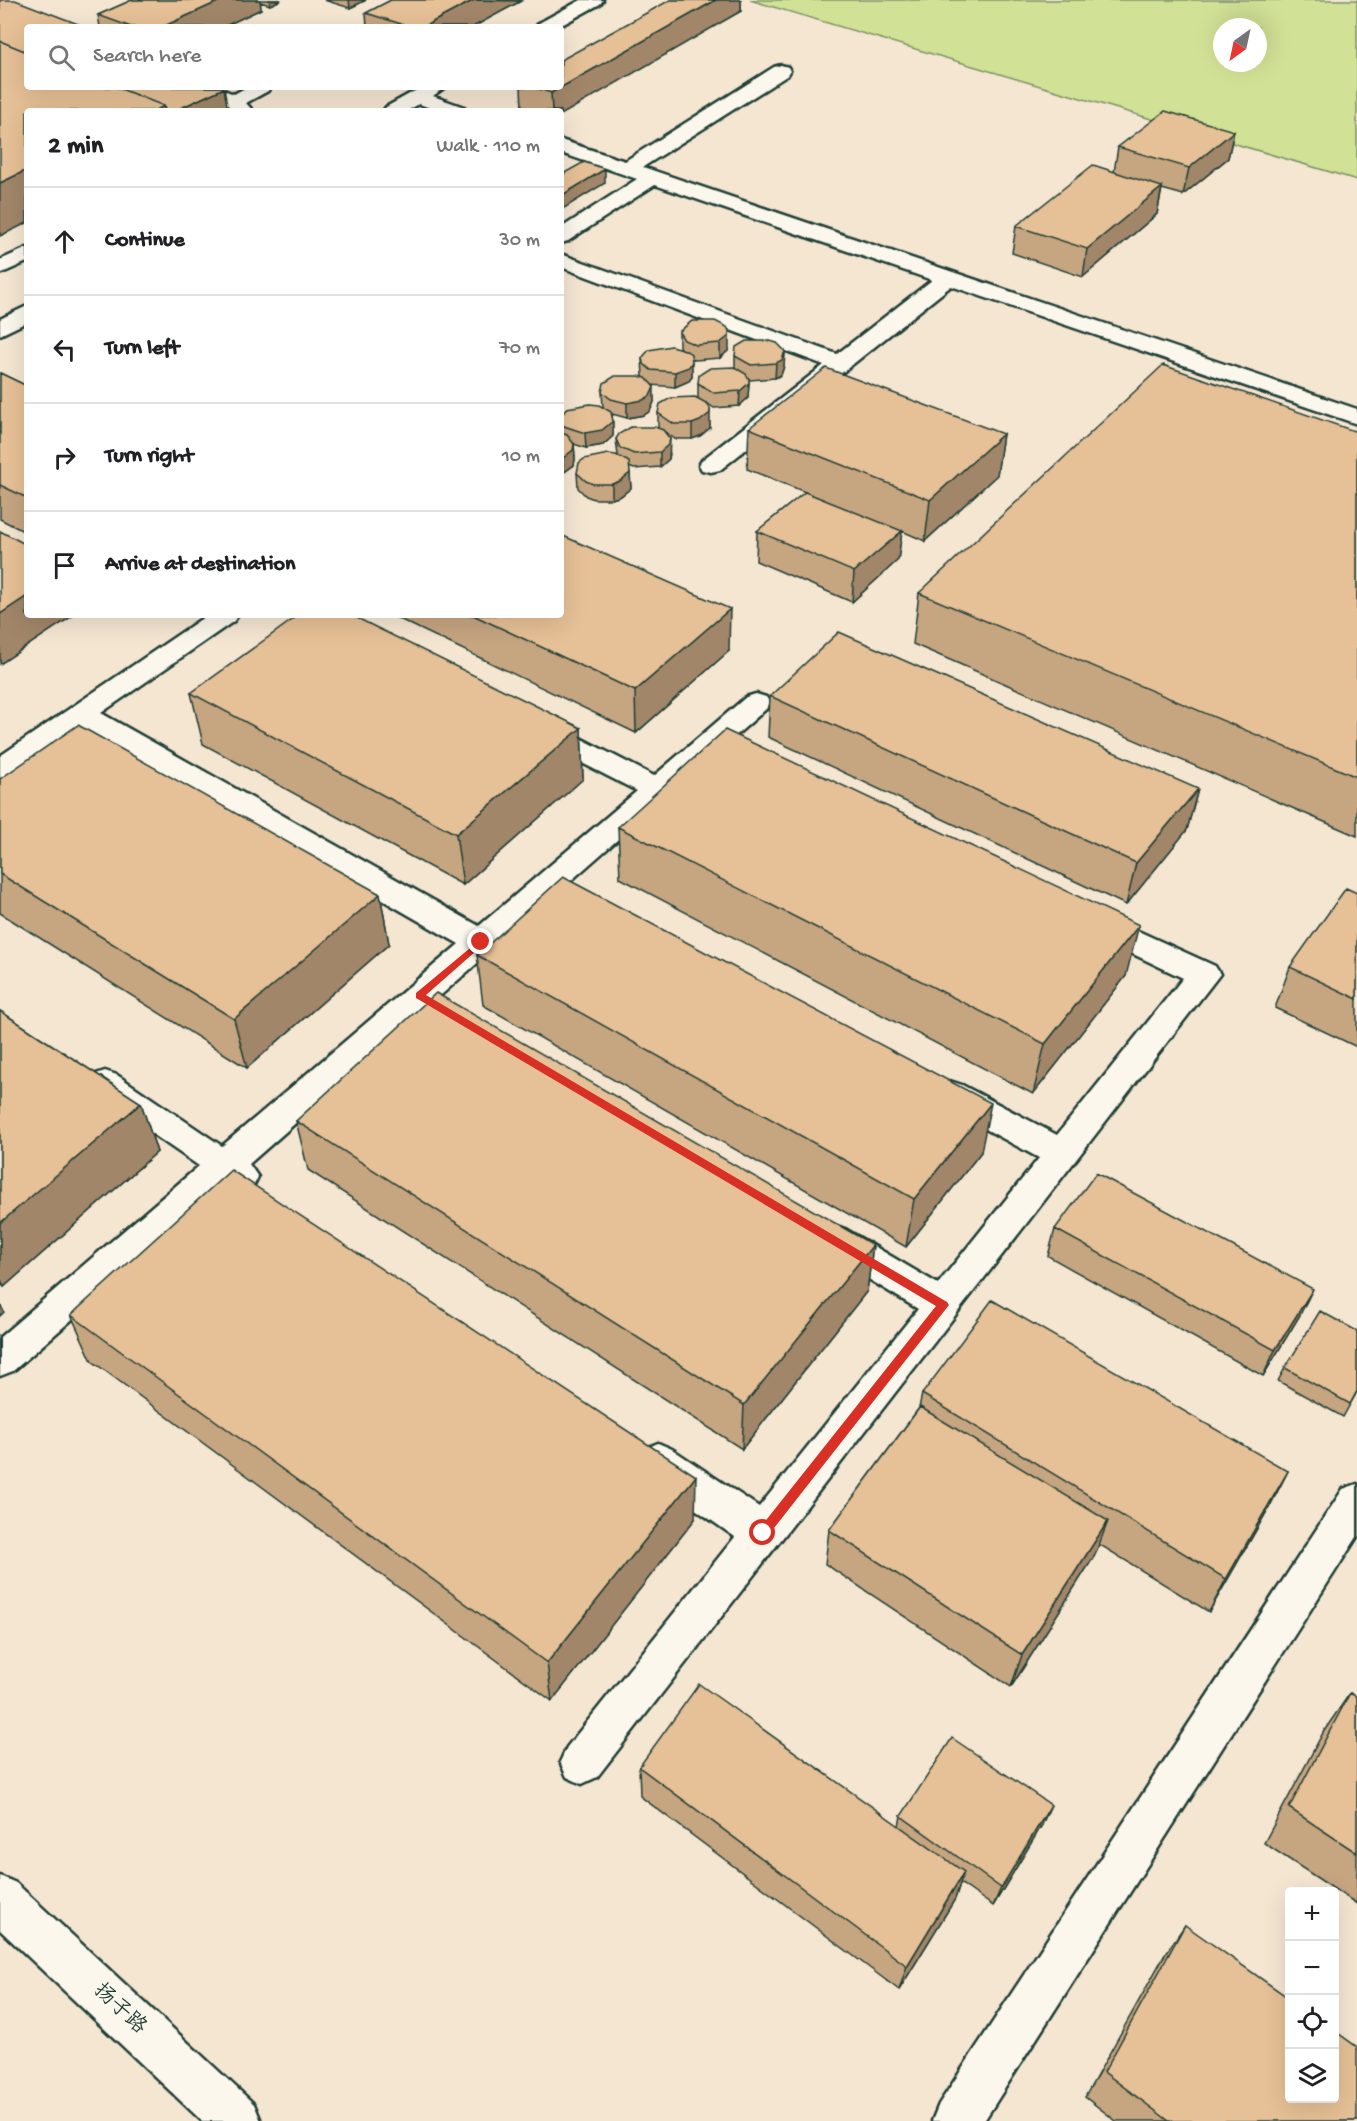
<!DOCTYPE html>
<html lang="en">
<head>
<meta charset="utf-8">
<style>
  :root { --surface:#fff; --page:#f2f2f2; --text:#202124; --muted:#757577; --line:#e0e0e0 }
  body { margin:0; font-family:"Gochi Hand","LXGW WenKai TC",sans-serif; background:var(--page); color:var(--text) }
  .controls { position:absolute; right:18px; bottom:18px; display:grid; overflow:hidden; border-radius:6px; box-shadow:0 6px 24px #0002 }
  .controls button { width:54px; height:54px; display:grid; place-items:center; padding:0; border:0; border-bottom:2px solid var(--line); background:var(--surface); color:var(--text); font:30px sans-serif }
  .compass { position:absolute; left:1213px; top:18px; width:54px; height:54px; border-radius:50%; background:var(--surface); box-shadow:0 6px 24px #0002; rotate:213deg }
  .stop { position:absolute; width:18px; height:18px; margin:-14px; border:4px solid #d93025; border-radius:50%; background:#fff }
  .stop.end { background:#d93025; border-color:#fff; box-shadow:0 2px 6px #0008 }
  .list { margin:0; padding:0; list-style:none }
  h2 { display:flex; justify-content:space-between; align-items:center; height:78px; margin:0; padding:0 24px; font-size:26px }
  h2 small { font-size:20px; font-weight:400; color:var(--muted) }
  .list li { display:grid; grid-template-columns:39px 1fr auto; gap:18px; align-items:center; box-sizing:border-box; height:108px; padding:0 24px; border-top:2px solid var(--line) }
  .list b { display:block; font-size:22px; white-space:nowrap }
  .list em { font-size:20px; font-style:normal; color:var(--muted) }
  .icon { flex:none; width:33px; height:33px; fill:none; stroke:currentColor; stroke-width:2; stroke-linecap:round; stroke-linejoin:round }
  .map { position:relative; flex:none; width:1357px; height:2121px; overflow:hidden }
  .search { position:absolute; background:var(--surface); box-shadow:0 6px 24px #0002; left:24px; top:24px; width:540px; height:66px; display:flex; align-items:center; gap:15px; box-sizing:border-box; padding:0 21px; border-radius:6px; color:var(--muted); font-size:22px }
  .panel { position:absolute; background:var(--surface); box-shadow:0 6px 24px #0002; left:24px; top:108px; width:540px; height:510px; border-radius:6px }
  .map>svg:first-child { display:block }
  .green { fill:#d1e195; stroke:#788f64; stroke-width:1.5; fill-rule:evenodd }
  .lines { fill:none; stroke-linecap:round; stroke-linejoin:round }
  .minor-casing { stroke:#1f3d34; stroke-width:5 }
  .minor { fill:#fbf7ec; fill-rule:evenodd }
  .wall { fill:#c6a581; stroke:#1f3d34; stroke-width:1.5 }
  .shaded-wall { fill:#a18669; stroke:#1f3d34; stroke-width:1.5 }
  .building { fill:#e6c096; stroke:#1f3d34; stroke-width:1.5 }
  .route { fill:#d93025 }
  .labels { text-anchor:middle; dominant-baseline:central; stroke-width:4.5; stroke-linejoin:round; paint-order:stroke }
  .near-street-label { font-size:21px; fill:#1f3d34; stroke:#fbf7ec }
</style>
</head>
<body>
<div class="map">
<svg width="1357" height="2121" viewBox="0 0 1357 2121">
  <rect width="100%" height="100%" fill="#f5e6d2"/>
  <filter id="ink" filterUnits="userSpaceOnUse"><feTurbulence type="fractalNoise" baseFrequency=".0167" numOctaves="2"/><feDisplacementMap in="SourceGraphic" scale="12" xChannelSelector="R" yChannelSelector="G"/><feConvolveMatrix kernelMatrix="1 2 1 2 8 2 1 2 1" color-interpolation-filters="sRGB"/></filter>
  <g filter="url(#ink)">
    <path class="green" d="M750,0H1357V180ZM1222,27H1258V63H1222Z"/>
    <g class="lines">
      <g class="minor-casing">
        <path id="minor" d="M581,0H603L600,4L558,27H536L539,23Z
          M781,65L788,67L790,71L788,75L643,167L1357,409V424L951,286L720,470L711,472L702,470L699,465L702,460L824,365L561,267V254L837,354L932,280L655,185L568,241L561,243V228L637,179L561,153V140L625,161L774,67Z
          M190,87H216L234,94L247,87H270L268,91L246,103L253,111H233L228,105L192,91Z
          M422,87H445L433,96L464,107L467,111H439L419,104L407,111H383L386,107Z
          M27,248V262L0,274V260Z
          M27,306V322L0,335V319Z
          M207,615H238L234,621L101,713L479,926L637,791L531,737L527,730L531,723L541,721L551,723L654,776L746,697L756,694L766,697L770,703L766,709L249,1164L258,1177L253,1187L241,1191L226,1185L13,1371L0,1376V1337L199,1166L93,1093L88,1084L93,1075L105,1071L117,1075L222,1146L459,944L82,727L10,777L0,780V756Z
          M1094,911L1215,966L1220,974L597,1777L582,1784L567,1777L560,1762L567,1747L735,1537L644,1473L639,1461L644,1449L658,1443L672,1449L759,1507L918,1309L819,1249L814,1239L819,1229L832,1224L845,1229L938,1284L1039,1158L938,1103L933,1094L938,1085L950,1081L962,1085L1057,1135L1183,978L1083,930L1079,922L1083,914Z
          M1357,1484V1537L984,2121H932L939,2104L1343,1489Z
          M0,1876L16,1883L254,2104L261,2121H202L0,1930Z"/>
      </g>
      <use href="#minor" class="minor"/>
    </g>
    <path class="wall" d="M132,0H281L270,5L260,2L261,9L223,27H100L98,15Z
      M324,0H366L350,8Z
      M391,0H521V1L473,27H367L366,13Z
      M670,0H741V11L561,111H527L522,109L521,87H561Z
      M1234,131L1228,158L1183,195L1162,189L1157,214L1083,277L1012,253L1016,226L1114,172L1118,147Z
      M692,321L729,350L720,358L695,360L691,358L692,377L689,381L675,387L652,385L654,402L650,411L644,415L627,418L612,414L613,436L603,445L586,448L574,444L575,459L574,465L563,473H561V416L603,407L602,392L643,377L642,358L680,348L679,346V332Z
      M785,351L784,366L781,375L775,378L750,380L749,379L748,398L739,406L714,408L708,404L710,428L700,436L692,439H675L665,432L670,454L669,459L660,467L634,469L629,467L631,488L621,496L612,499H594L586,496L578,488L577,473L618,456L616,439L658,428V413L698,398V383L735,368V356Z
      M0,373L27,386V533L0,519Z
      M749,428L1003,434L997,475L925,541L902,531L898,560L852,602L756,561L757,531L805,492L747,469Z
      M1357,432V836L913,644L919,593Z
      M391,615H561L729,651L636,733Z
      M191,693L581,728L583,779L463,885L203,744Z
      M770,696L1198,789L1187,830L1126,905L768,737Z
      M0,779L380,894L389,944L247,1068L0,913Z
      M618,827L1126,976L1033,1094L620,878Z
      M1357,893V1047L1275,1008L1290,967Z
      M477,955L981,1152L906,1247L483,1005Z
      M0,1011L141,1103L157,1152L4,1287L0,1283Z
      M296,1121L873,1245L867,1291L742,1449L308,1170Z
      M1055,1229L1300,1315L1263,1376L1048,1256Z
      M71,1315L695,1519L552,1701L92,1361Z
      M1357,1331V1392L1343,1417L1278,1381L1285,1368Z
      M922,1394L1288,1471L1270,1506L1209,1612L1099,1544L1095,1555L1011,1687L825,1564L829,1530L919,1408Z
      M1350,1693L1357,1697V1904L1264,1843L1324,1731Z
      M639,1767L899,1826L901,1816L1042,1825L993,1906L960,1883L955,1899L899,1990L640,1796Z
      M1185,1925L1357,2121H1116L1085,2097L1164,1956Z"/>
    <path class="shaded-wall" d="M222,0H260L261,9L223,27H162Z
      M269,0H281L270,5Z
      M349,0H366L350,8Z
      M474,0L521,1L473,27H423Z
      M716,0H741V11L561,115V111H552L551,93Z
      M224,88L228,111H174Z
      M164,106L165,111H154Z
      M1234,131L1228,158L1183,195L1189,168Z
      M605,169V183L561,210V196Z
      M27,170V223L0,236V183Z
      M1162,187L1157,214L1083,277L1087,249Z
      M729,331V350L720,358V343Z
      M785,351L784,366L781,375L775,378L776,363Z
      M692,362V377L689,381L675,387V372Z
      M749,383L748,398L739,406L740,391Z
      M654,387V402L650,411L644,415L627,418V403Z
      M710,409V428L700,436L692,439V424Z
      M613,421V436L603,445L586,448L585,433Z
      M1003,434L997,475L925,541L930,500Z
      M670,439L669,459L660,467V452Z
      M574,444L575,459L574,465L563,473V458Z
      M630,473L631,488L621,496L612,499V484Z
      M902,531L898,560L852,602L854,572Z
      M27,596V615H74L0,664V614Z
      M730,609L729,651L636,733L635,691Z
      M581,728L583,779L463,885L456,834Z
      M1198,789L1187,830L1126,905L1136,863Z
      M380,894L389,944L247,1068L234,1019Z
      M1139,925L1126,976L1033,1094L1045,1044Z
      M141,1103L157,1152L4,1287L0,1278V1223Z
      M991,1103L981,1152L906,1247L914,1199Z
      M873,1245L867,1291L742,1449L744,1405Z
      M1313,1289L1300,1315L1263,1376L1275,1350Z
      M0,1304L4,1312L0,1316Z
      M1288,1471L1270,1506L1209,1612L1226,1579Z
      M696,1476L695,1519L552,1701L547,1663Z
      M1108,1521L1095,1555L1011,1687L1022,1655Z
      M1051,1805L1042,1825L993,1906L1001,1888Z
      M964,1872L955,1899L899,1990L907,1966Z"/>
    <path class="building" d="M0,0H15L86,27H27V52L0,41Z
      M132,0H222L162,27H131L98,15Z
      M391,0H474L423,27H411L366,13Z
      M670,0H716L551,93L533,87H561V60Z
      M0,41L27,52V87H116L164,106L154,111H27V170L0,183Z
      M116,87H222L224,88L174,111H165L164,106Z
      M1165,111L1234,131L1189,168L1118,147Z
      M584,162L605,169L561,196V175Z
      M1093,165L1162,187L1087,249L1016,226Z
      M692,321H715L727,327L729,331V336L720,343L696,345L684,340L679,332Z
      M746,341H770L777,343L785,351L782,360L776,363L751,365L735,356L736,347Z
      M671,346L685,350L691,354L692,362L689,367L675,372L651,370L643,363L642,358L649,350Z
      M1163,365L1357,432V777L919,593Z
      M734,367L746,374L749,379V383L740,391L714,393L698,383L699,375L710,368Z
      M826,368L1003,434L930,500L749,428Z
      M0,373L27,386V498L0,485Z
      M615,376H639L646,378L654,387L650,396L643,400L627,403L611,399L602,392L604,383Z
      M695,397L708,404L710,409V413L700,421L692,424H674L658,413L660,404L671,398Z
      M590,404L599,405L611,412L613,421L602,430L585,433L564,426L561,422V416L567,408Z
      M631,427H655L663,430L670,439L669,444L660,452L634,454L620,448L616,439L619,434Z
      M561,433L567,435L574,444L573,450L563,458H561Z
      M608,454L616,455L629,462L630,473L620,481L612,484H593L586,481L577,473L579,463L584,459Z
      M805,492L902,531L854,572L757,531Z
      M0,531L27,545V596L0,614Z
      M561,535L730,609L635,691L473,615H561Z
      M299,615H351L581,728L456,834L191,693Z
      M839,632L1198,789L1136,863L770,696Z
      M78,725L380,894L234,1019L0,874V779Z
      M725,730L1139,925L1045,1044L618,827Z
      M563,877L991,1103L914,1199L477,955Z
      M1346,888L1357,893V999L1290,967Z
      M436,993L873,1245L744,1405L296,1121Z
      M0,1011L141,1103L0,1223Z
      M231,1170L696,1476L547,1663L71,1315Z
      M1096,1173L1313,1289L1275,1350L1055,1229Z
      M992,1300L1288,1471L1226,1579L922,1394Z
      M1320,1311L1357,1331V1391L1350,1404L1285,1368Z
      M920,1407L1108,1521L1022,1655L829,1530Z
      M699,1684L964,1872L907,1966L639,1767Z
      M1350,1693L1357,1697V1853L1289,1808Z
      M952,1738L1051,1805L1001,1888L901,1816Z
      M1185,1925L1290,1999V2098H1335V2031L1357,2047V2121H1169L1104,2072Z"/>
  </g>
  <path class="route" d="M481,939L485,942L484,944L426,995L947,1302L949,1305L767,1537H759V1529L936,1306L416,998V993Z"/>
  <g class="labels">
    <g class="near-street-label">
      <text transform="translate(119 2010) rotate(43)">扬子路</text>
    </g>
  </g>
</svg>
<div class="controls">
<button>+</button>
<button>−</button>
<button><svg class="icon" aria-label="locate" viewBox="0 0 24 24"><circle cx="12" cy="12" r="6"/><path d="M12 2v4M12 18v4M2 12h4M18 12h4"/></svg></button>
<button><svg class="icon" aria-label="layers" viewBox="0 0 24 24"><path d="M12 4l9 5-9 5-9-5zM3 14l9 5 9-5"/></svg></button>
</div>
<svg class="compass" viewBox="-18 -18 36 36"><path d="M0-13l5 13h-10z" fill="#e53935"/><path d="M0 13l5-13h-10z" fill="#757577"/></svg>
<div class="stop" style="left:763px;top:1533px"></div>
<div class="stop end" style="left:481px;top:942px"></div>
<div class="search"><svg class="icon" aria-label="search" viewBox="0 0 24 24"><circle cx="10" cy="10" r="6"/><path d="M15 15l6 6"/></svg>Search here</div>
<section class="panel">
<h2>2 min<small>Walk · 110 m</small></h2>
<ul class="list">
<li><svg class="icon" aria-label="ahead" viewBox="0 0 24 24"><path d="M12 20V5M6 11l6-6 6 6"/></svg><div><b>Continue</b></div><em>30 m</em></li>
<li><svg class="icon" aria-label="left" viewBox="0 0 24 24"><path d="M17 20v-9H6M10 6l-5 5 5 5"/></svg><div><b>Turn left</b></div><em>70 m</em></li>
<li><svg class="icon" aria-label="right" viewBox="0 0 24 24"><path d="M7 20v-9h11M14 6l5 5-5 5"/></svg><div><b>Turn right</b></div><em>10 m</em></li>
<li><svg class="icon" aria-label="arrive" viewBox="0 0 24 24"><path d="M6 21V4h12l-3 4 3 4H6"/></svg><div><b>Arrive at destination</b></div></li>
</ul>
</section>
</div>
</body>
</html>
